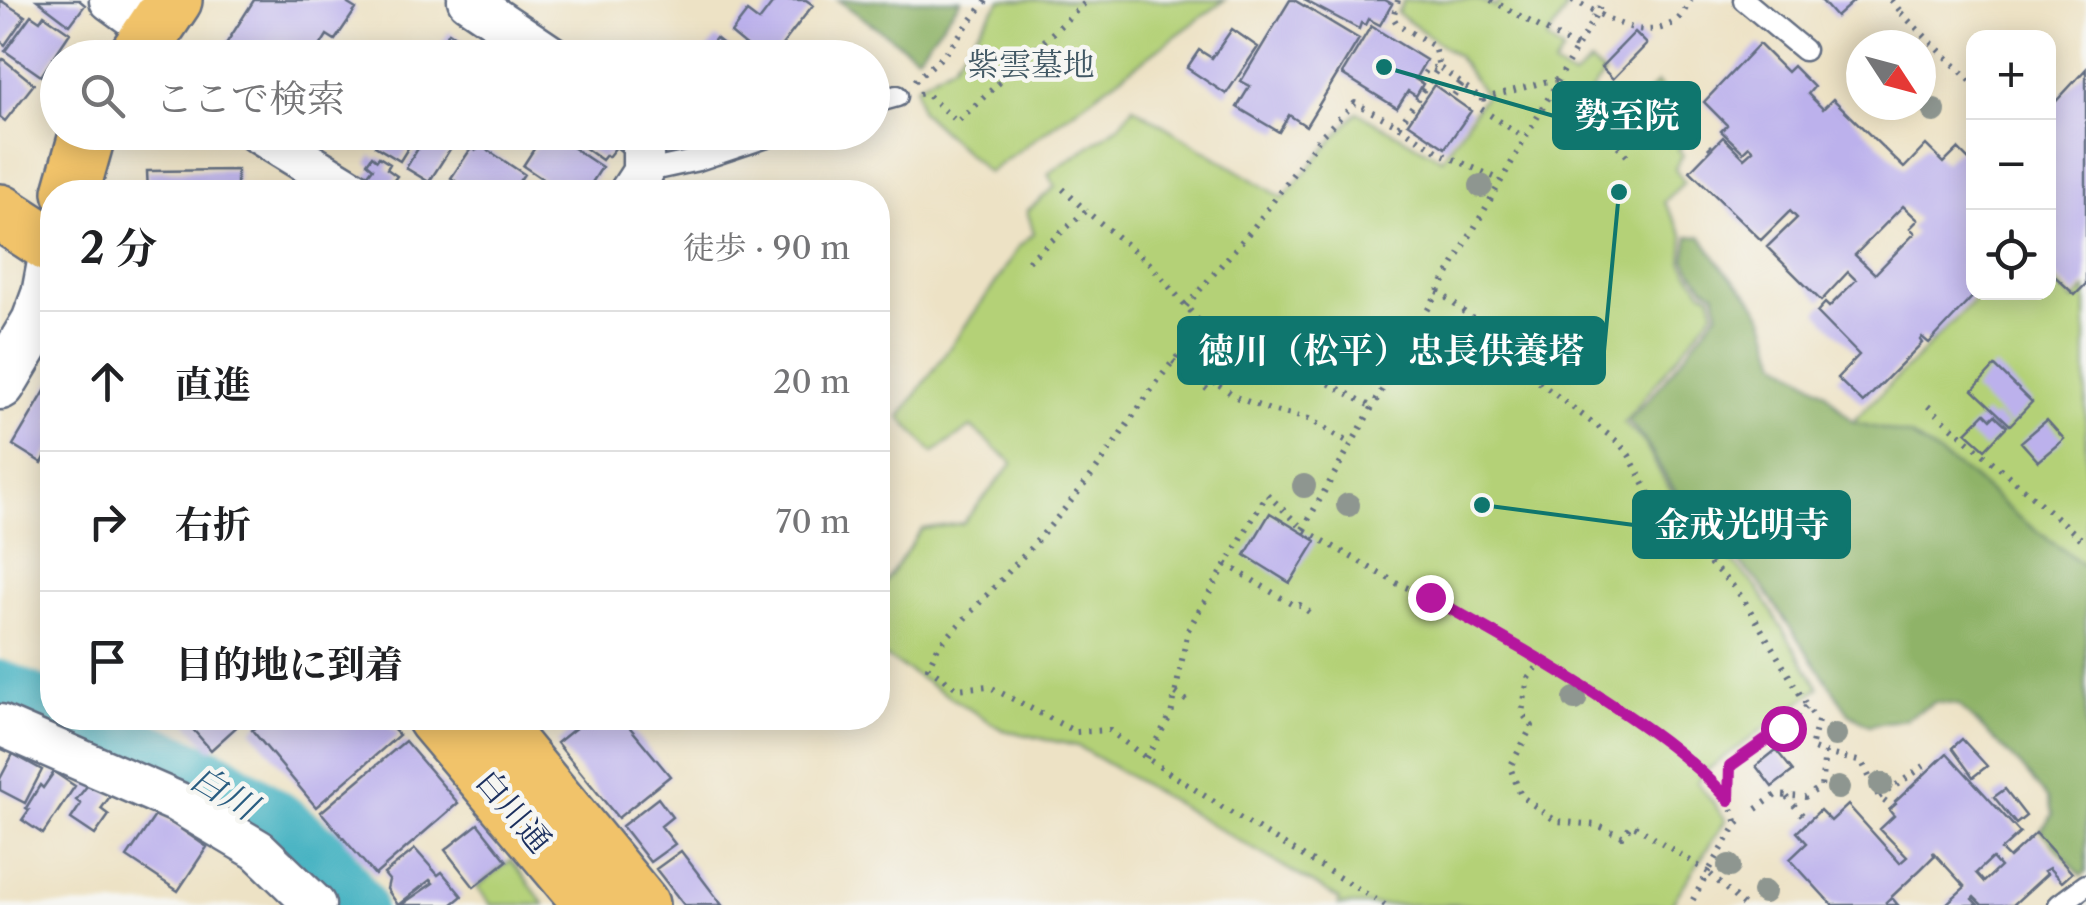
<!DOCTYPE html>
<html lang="ja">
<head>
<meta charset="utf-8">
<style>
  :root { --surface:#fff; --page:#f6f6f6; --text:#202124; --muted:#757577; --line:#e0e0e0 }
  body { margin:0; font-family:"Libre Caslon Text","Noto Serif JP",serif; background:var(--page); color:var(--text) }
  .controls { position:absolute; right:30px; top:30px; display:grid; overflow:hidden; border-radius:20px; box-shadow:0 5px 25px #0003 }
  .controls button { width:90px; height:90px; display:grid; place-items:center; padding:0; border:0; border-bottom:2px solid var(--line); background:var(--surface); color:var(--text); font:50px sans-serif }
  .compass { position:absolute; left:1846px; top:30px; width:90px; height:90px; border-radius:50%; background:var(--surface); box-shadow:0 5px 25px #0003; rotate:126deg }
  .stop { position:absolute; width:30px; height:30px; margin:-22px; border:8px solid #b5179e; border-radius:50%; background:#fff }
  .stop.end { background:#b5179e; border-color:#fff; box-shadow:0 2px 10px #0008 }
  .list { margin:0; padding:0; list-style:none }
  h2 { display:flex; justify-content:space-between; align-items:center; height:130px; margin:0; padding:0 40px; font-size:42px }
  h2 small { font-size:32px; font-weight:400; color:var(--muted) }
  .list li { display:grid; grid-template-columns:65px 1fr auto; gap:30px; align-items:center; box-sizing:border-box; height:140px; padding:0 40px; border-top:2px solid var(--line) }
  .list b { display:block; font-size:38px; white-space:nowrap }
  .list em { font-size:32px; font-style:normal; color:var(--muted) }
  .icon { flex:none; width:55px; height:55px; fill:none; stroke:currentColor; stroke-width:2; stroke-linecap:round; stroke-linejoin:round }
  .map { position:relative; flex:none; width:2086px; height:905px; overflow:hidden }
  .search { position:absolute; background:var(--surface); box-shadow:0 5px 25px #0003; left:40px; top:40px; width:850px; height:110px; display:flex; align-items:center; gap:25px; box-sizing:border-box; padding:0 35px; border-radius:55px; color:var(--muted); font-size:38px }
  .panel { position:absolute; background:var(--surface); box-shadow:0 5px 25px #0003; left:40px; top:180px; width:850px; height:550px; border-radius:40px }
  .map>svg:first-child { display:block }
  .green { fill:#b4d177; stroke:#68806a; stroke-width:2.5 }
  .forest { fill:#8fb368; stroke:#557163; stroke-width:2.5 }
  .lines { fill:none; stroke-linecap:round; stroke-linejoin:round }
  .river { stroke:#46b3c2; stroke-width:60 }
  .building { fill:#bcb1ec; fill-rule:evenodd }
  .service-casing { stroke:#646e82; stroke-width:25 }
  .minor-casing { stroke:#646e82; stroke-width:45 }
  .tertiary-casing { stroke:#646e82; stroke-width:55 }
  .primary-casing { stroke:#646e82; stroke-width:60 }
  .path { stroke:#646e82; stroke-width:6; stroke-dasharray:2.5 8; stroke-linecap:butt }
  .service { stroke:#fff; stroke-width:20 }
  .minor { stroke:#fff; stroke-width:40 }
  .tertiary { stroke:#fff; stroke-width:50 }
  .primary { stroke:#f1c36a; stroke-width:55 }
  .tree { fill:#8e9690 }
  .route { stroke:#b5179e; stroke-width:12 }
  .labels { text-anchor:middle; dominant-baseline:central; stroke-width:9; stroke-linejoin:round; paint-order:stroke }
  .park-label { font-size:32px; fill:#415864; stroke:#f6f6f2 }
  .street-label { font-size:32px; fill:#1b2f5e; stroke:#f6f6f2 }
  .water-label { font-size:35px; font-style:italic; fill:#2a5d81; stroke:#f6f6f2 }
  .leader { fill:none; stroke:#0f766e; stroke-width:4 }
  .callout-dot { fill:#0f766e; stroke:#f6f6f2; stroke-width:4 }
  .callout { fill:#0f766e; stroke:#0f766e; stroke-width:4 }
  .callout-label { font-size:35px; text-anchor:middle; font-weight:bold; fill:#fff }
</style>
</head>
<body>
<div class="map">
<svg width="2086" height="905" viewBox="0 0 2086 905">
  <rect width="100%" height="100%" fill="#f6f6f2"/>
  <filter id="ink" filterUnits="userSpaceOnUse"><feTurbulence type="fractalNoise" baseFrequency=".01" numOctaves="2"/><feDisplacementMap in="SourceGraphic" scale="20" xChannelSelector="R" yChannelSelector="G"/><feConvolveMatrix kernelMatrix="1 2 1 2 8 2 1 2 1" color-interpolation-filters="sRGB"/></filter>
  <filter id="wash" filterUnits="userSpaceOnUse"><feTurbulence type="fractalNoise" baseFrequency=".0048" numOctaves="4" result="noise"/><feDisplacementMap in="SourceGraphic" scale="40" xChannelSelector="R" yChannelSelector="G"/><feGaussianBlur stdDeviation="2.25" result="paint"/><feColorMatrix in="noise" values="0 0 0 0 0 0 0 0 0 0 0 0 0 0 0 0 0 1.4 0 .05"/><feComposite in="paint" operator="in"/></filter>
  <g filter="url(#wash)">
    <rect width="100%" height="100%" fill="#ede2c5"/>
    <path class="green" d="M1001,0H1225L988,173L920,110L916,86L953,64Z
      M1404,0H1480L1496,7L1500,0H1552L1567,8L1547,39L1563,52L1554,66L1573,78L1590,63L1604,75L1591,91L1623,117L1657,83L1682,109L1691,130L1688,134L1691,137L1678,150L1683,155L1675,168L1684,182L1664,202L1684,236L1682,262L1702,291L1711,294L1714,311L1624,423L1643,441L1664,480L1691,518L1758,589L1819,688L1707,770L1697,782L1726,820L1671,905H1338L1339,899L1077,746L1003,730L878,652V593L922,529L963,523L1013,463L971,427L933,453L900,417L1000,277L1018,247L1034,233L1027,211L1055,187L1048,174L1120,125L1133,107L1283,198L1357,112L1442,159L1485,95L1457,56L1397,13Z
      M2049,276L2074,301L2086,289V567L2018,517L1972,477L1911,436L1852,422L1982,293L2048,292Z
      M511,860L545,905H491L477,887Z"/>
    <path class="forest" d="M838,0H961L917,56Z
      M1689,236L1702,237L1724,270L1749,295L1765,319L1778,361L1825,391L1852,422L1911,436L1972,477L2018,517L2086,567V872L2081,876L2041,830L2053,814L2048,799L2020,765L1958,705L1935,702L1905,719L1869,725L1849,713L1761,585L1693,515L1667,479L1644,439L1628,421L1652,396L1718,312L1715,292L1704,287L1685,260Z"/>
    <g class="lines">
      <path class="river" d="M0,690L52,712
        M66,718L214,780L277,821L321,857L355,905"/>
    </g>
    <g id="blocks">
      <path class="building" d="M0,0L25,16L5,45L0,41Z
        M37,0H79L85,5L70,25Z
        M254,0H350L348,4L356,9L335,40L327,35L313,58H217Z
        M775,0H806L813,5L772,58H761L731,33L747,12L759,21Z
        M1290,0H1294L1359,39L1306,126L1289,115L1279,132L1237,107L1250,86L1241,81Z
        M1304,0H1385L1392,4L1380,25L1368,19L1365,25L1361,23L1359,29Z
        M1821,0H1855L1836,17Z
        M31,15L40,21L44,15L70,33L41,76L5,51Z
        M1371,26L1426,60L1415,79L1423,84L1416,96L1408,91L1397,108L1342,74Z
        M1232,29L1258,47L1226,94L1187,68L1199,50L1212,58Z
        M449,32L473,48L467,58H433Z
        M1635,32L1647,44L1613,79L1601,67Z
        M716,38L741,58H701Z
        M1759,44L1787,72L1793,66L1814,87L1808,94L1823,109L1833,99L1904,168L1926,145L1944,163L1958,149L1974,165V292H1977L1929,343L1922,337L1920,340L1922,343L1863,403L1837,378L1859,355L1817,312L1825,303L1829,307L1856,280L1848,272L1821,301L1767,247L1797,218L1790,211L1761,240L1690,171L1723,137L1744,158L1753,150L1749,146L1743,152L1721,131L1727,125L1704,102ZM1903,206L1918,220L1910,228L1915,233L1875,274L1855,255Z
        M3,59L34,84L5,121L0,117V62Z
        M2086,69V284L2075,295L2048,270V110Z
        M1434,85L1471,111L1445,148L1408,123Z
        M384,132H418L400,161L375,146Z
        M428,132H461L429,182L406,168Z
        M545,132H549L602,167L586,192H579L569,186L562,192L523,166Z
        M563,132H625L621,137L628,142L621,151L616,147L608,157L606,155L602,160Z
        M480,145L524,174L512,192H461L464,187L451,178L472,147L476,150Z
        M372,156L377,160L379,157L390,164L387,169L397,176L389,187L381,182L378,186L366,177L373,168L367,163Z
        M237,170V192H148L147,171Z
        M1995,366L2032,402L2010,425L1973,390Z
        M52,379V444L42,463L13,445Z
        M1985,413L1991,419L1995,415L2007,426L1985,449L1966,432Z
        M2047,420L2064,439L2038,461L2021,442Z
        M1270,513L1316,541L1290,583L1245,555Z
        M183,718H238L242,722L211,750Z
        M265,718H382L399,735L316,807L252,730Z
        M588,718H622L670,776L618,818L557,743Z
        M1962,739L1987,766L1973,777L1952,748Z
        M405,741L458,803L375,875L321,812Z
        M1776,750L1793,771L1772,787L1756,766Z
        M1947,753L2020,833L2001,850L2009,858L2036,833L2072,873L2062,882L2049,868L2044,871L2047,874L2013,905H1982L1974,897L1972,899L1978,905H1945L1965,887L1933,852L1934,856L1921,869L1885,903L1892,898L1898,905H1832L1790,859L1807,843L1797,832L1820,810L1831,821L1848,805L1900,863L1907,857L1880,829L1894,816L1889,810L1896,804L1895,802ZM1992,858L2000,867L1984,882L1976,873Z
        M13,754L42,770L25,803L0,790V779Z
        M54,772L75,786L43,834L22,820L29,810L26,808L40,785L43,788Z
        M91,781L111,795L101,809L109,815L95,835L71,819L81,804L76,800Z
        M2005,789L2026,816L2016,824L1994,797Z
        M658,798L672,817L661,826L675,844L650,862L622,826Z
        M157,813L207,847L178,891L127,857Z
        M478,824L507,861L474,887L445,850Z
        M415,849L438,875L442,872L462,896L451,905H401L433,883L430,880L398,905L387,889L389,880L384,874Z
        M681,851L722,905H684L656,869Z"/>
    </g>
  </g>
  <g filter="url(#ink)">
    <use href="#blocks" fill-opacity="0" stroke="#646e82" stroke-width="2.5"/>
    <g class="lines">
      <g class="service-casing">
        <path id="service" d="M1744,0L1804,50
          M872,103L897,96
          M643,172L698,160L782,132
          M2059,905L2086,885"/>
      </g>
      <g class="minor-casing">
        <path id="minor" d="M110,0L153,31
          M468,0L554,58
          M257,132L355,192
          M630,192L643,172V132
          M0,725L177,802L258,850L315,905"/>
      </g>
      <g class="tertiary-casing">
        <path id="tertiary" d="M0,384L37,322L47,295L52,268"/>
      </g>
      <g class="primary-casing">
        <path id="primary" d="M135,58L174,0
          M71,192L88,132
          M0,212L52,246
          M435,718L593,905
          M488,718L641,905"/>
      </g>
      <path class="path" d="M1398,0L1393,17L1397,24L1434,46L1439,67L1427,69L1419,82
        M1491,0L1576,47
        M1572,0C1604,14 1641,46 1677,20C1682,16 1687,6 1691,0
        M1891,0L1901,12
        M1901,13L1974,84
        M915,81L943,56L987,0
        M919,94L925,93L957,122L1088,0
        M1454,95L1462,84
        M1482,99L1481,109L1525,138
        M1399,126L1439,67L1482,99L1544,82L1557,80L1567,102L1610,137L1629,158
        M1709,146L1712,149
        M1063,189L1086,211
        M1028,261L1086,211L1149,263L1205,328C1161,367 1132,421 1097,468C1049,532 992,589 938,647L928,667L958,689L988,686L1076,732L1109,730L1146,758L1233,814L1385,905
        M1438,291L1494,336L1536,380L1618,442L1629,455L1648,492L1679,533L1733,586L1744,600L1807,706
        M1186,306L1254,227L1321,136L1355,103L1399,126L1440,153L1501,180
        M1205,328L1233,343L1299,367L1372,407
        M1173,361L1208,390L1214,381L1236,397L1270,410L1309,419L1352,444
        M2085,371H2086
        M1928,406L2086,543
        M1303,529L1604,0
        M1226,564L1293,605H1300L1309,612
        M1543,660L1528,678L1522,713L1532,726L1510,767L1521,796L1556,821L1596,825L1622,836L1632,824L1708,872L1690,905
        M1176,693L1190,703
        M1818,721L1811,748L1825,753L1862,762L1879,797L1892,807
        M1146,758L1171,715L1188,630L1267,494L1303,529L1398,584L1430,597L1543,660L1644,725L1695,764L1716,785L1729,799L1737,824
        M1787,797L1804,817
        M1879,797L1924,766
        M1729,798L1730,766L1783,728L1807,706L1813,715
        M1756,809L1776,795L1805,797L1821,787L1825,753
        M1743,905L1708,872L1737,824L1745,817"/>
      <use href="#service" class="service"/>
      <use href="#minor" class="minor"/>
      <use href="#tertiary" class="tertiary"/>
      <use href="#primary" class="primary"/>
    </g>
    <g class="tree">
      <circle cx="1934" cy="111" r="12"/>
      <circle cx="1481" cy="186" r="12"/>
      <circle cx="1304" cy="486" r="12"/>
      <circle cx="1348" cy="505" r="12"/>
      <circle cx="1575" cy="699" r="12"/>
      <circle cx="1835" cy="735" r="12"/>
      <circle cx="1881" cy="784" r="12"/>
      <circle cx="1838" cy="788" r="12"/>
      <circle cx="1729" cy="866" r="12"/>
      <circle cx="1764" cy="892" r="12"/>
    </g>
  </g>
  <g class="lines" filter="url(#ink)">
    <path class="route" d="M1430,597C1489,630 1547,662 1603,699C1649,729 1692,759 1729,800L1730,766L1783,728"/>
  </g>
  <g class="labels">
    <g class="park-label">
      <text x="1031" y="64">紫雲墓地</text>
    </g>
    <g class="street-label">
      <text transform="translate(514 811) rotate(50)">白川通</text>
    </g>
    <g class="water-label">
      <text transform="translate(224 792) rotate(31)">白川</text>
    </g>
  </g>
  <path class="leader" d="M1384 67L1554 116M1619 192L1604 351M1482 505L1634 525"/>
  <g class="callout-dot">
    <circle cx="1384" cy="67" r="10"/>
    <circle cx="1619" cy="192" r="10"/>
    <circle cx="1482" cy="505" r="10"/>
  </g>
  <g class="callout">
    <rect x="1554" y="83" width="145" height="65" rx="10"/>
    <rect x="1179" y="318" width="425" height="65" rx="10"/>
    <rect x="1634" y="492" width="215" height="65" rx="10"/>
  </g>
  <g class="callout-label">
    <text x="1627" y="128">勢至院</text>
    <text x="1391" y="363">徳川（松平）忠長供養塔</text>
    <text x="1742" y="537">金戒光明寺</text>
  </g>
</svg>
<div class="controls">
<button>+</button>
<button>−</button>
<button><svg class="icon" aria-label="locate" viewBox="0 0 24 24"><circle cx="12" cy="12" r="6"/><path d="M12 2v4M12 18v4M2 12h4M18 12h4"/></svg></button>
</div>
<svg class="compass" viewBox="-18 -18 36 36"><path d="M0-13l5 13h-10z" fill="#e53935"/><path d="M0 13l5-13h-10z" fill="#757577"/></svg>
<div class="stop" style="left:1783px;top:728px"></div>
<div class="stop end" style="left:1430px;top:597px"></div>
<div class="search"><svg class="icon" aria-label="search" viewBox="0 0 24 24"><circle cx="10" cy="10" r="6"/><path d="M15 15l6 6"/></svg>ここで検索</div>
<section class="panel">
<h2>2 分<small>徒歩 · 90 m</small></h2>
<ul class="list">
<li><svg class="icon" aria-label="ahead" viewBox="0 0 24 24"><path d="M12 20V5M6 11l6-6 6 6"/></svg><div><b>直進</b></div><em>20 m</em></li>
<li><svg class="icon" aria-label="right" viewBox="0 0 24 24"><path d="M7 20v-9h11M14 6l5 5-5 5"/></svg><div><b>右折</b></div><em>70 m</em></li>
<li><svg class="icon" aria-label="arrive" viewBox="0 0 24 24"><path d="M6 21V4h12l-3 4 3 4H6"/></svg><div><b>目的地に到着</b></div></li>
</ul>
</section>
</div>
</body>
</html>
